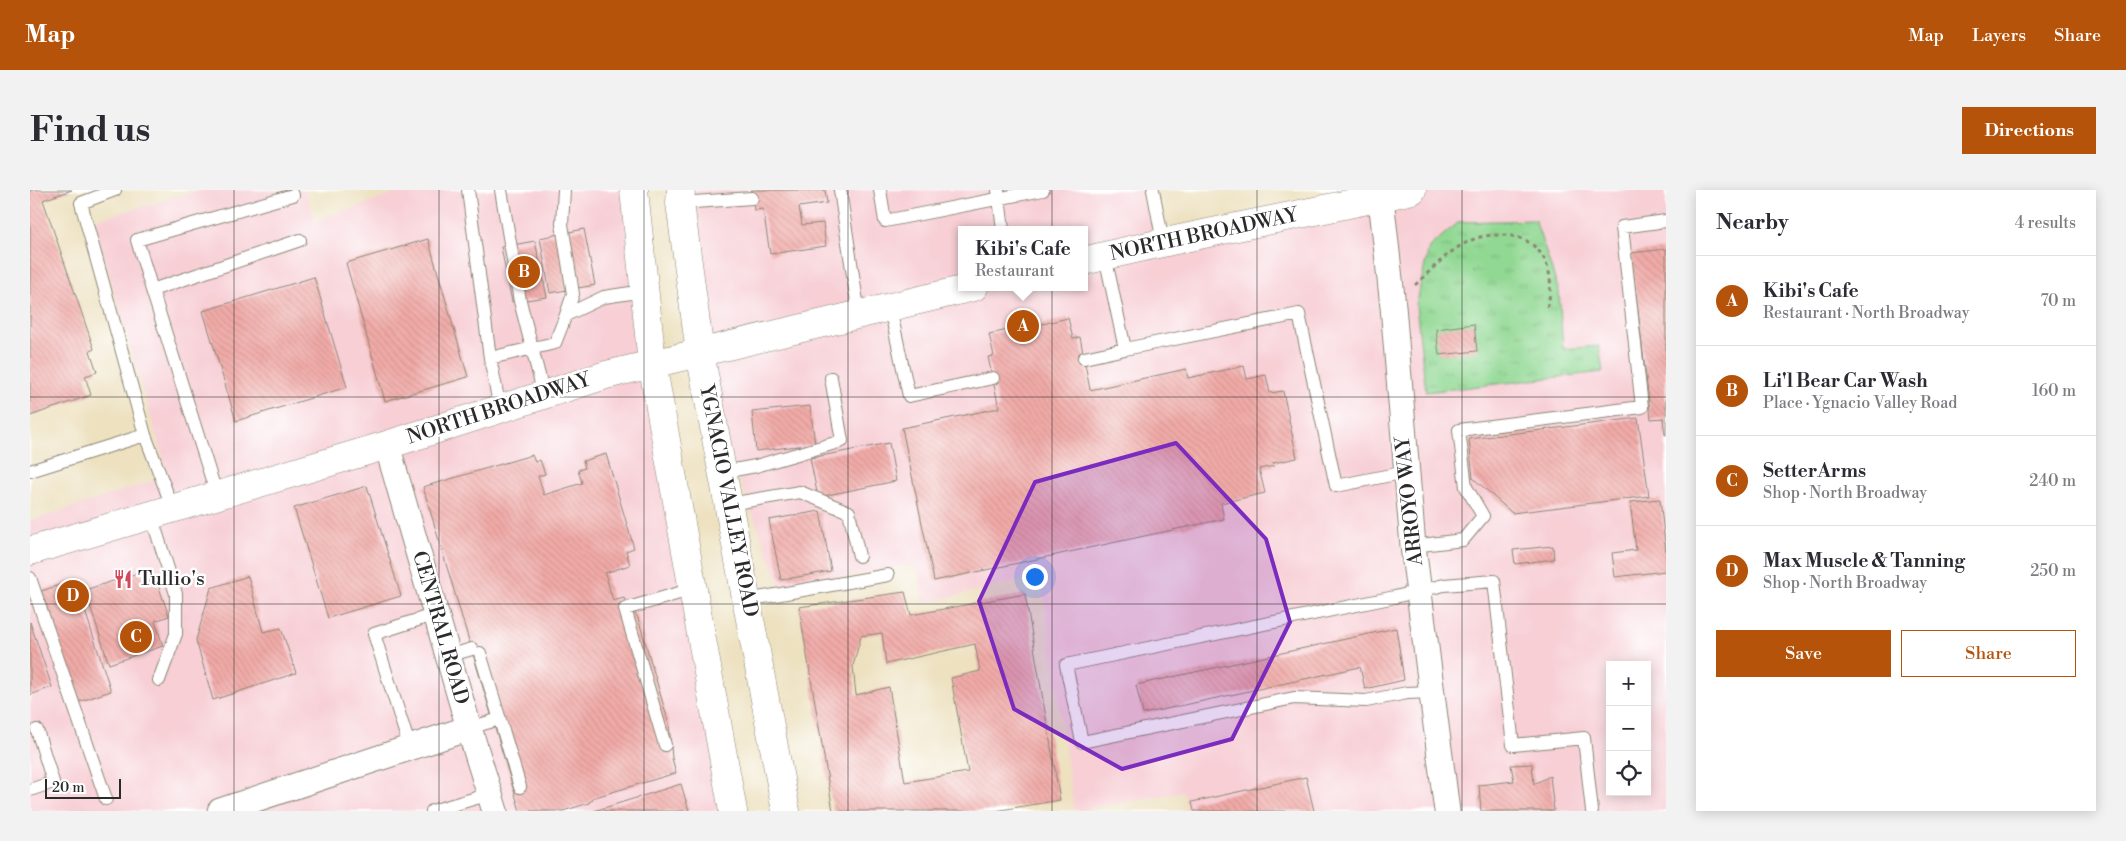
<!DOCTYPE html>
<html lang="en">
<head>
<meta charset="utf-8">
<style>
  :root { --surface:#fff; --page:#f2f2f3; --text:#2b2b33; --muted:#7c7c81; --line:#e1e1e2; --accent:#b45309 }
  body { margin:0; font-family:"Libre Bodoni",serif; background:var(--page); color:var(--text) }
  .controls { position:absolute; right:15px; bottom:15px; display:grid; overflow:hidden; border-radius:0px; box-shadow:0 2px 12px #0003 }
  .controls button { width:45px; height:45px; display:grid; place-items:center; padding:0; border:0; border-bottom:1px solid var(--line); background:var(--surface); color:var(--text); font:25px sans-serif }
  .scale { position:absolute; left:15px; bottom:12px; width:76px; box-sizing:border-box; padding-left:5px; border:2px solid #2b2b2b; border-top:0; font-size:14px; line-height:18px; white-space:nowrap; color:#2b2b2b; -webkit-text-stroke:4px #fff; paint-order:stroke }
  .you { position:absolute; left:1004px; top:386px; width:18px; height:18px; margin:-12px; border:4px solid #fff; border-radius:50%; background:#1a73e8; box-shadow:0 0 0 8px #1a73e833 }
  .badge { display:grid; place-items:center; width:32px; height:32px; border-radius:50%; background:var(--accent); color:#fff; font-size:16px; font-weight:700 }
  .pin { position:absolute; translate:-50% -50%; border:2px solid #fff; box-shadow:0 1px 5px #0006 }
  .popup { position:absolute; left:928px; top:36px; width:130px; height:65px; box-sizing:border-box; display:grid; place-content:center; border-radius:0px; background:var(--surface); filter:drop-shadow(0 1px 4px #0005); font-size:16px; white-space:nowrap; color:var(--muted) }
  .popup b { font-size:19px; color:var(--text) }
  .popup::after { content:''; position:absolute; left:50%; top:100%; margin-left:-10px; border:10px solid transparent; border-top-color:var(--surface) }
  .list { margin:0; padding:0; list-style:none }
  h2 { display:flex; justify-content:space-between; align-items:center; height:65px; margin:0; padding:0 20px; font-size:21px }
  h2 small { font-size:16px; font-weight:400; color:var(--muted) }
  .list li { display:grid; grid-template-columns:32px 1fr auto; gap:15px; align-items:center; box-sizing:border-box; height:90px; padding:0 20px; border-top:1px solid var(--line) }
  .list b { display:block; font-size:19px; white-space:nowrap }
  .list p { margin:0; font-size:16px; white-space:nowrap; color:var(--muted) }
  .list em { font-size:16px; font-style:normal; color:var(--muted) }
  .actions { display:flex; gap:10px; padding:15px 20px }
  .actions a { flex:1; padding:11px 0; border:1px solid var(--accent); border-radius:0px; text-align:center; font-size:18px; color:var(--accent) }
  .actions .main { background:var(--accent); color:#fff }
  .icon { flex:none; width:28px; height:28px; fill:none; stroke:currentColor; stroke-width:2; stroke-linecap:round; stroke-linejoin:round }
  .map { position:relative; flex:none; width:1636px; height:621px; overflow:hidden; border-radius:0px }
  header { display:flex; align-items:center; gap:30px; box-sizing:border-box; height:70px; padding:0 25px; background:var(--accent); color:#fff }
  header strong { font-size:24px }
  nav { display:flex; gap:28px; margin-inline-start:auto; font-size:18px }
  .intro { display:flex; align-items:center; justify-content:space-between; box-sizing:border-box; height:120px; padding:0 30px }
  h1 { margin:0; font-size:35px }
  .button { padding:12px 22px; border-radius:0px; background:var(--accent); color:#fff; font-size:18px; font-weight:700 }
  main { display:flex; gap:30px; padding:0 30px }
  aside { flex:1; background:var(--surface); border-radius:0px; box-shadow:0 2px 12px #0003 }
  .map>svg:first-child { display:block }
  .built { fill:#f7cfd5; fill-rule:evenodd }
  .grass { fill:url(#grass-tufts); stroke:#5e825f }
  .building { fill:url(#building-back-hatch); fill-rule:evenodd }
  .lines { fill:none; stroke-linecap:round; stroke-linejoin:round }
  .lane-casing { stroke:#8c8676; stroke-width:14 }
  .street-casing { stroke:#8c8676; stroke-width:27 }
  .secondary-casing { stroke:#8c8676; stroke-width:29 }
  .highway-casing { stroke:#8c8676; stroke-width:29 }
  .path { stroke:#8c8676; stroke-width:3; stroke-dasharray:4 4; stroke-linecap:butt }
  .lane { stroke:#fff; stroke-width:12 }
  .street { stroke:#fff; stroke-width:25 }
  .secondary { stroke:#fff; stroke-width:28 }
  .highway { stroke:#fff; stroke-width:28 }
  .marked { fill:#7b2cbf; fill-opacity:0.2; stroke:#7b2cbf; stroke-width:4; stroke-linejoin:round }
  .grid { fill:none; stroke:#2b2b2b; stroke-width:1; stroke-opacity:0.55 }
  .labels { text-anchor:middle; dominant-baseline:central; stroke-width:5; stroke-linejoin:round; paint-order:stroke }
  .street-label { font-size:20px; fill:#2b2b2b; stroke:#fff }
  .poi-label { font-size:20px; fill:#2b2b2b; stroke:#fff; text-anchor:start }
</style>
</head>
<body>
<header>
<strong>Map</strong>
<nav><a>Map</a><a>Layers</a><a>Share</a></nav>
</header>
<div class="intro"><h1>Find us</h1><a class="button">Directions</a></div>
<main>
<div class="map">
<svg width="1636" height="621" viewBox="0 0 1636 621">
  <defs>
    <pattern id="grass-tufts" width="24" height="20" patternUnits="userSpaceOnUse" patternTransform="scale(1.25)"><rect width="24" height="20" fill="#91d893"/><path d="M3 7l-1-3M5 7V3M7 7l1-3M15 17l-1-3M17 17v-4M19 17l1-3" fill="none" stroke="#7dba7f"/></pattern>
    <pattern id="building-back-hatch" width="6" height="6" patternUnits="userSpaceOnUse" patternTransform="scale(1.25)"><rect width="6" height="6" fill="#f1aba8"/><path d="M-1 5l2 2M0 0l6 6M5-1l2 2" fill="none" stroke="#cf9391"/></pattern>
  </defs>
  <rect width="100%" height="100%" fill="#fff"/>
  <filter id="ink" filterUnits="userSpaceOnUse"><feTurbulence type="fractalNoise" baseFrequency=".02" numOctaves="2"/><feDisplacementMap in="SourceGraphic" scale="10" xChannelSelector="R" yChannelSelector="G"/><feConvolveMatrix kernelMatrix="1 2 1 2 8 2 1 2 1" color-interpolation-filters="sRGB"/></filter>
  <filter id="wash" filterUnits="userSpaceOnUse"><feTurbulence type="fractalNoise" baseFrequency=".0096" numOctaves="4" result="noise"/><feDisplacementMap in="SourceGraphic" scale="20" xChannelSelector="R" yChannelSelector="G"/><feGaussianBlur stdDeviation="1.12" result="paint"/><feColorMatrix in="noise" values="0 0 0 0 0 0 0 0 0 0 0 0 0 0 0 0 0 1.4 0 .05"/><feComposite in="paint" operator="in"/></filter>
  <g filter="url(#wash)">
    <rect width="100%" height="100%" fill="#ede1c0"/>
    <path class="built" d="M172,0H275L285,31L375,0H604L703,621H0V331L138,286L63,30Z
      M651,0H1123L1133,51L1350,0H1636V621H1157L1154,602L1044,621L1011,386L894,413L886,375L751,397L679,211ZM932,40H1054V97H932ZM1580,475H1617V602H1580Z"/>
    <path class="grass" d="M1505,30L1529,101L1533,159L1569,156L1573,182L1396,202L1386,115L1399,57L1429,32Z"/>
    <g id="blocks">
      <path class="building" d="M0,0H42L13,10L64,159L60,161L67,182L55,186L61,205L0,226Z
        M721,0H795L797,13L769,17L772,35L793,33L796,56L740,64L733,19L724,20Z
        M554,39L565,95L520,103L510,48Z
        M398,49L438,187L355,211L316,73Z
        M505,51L517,107L482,112L471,57Z
        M1636,59V245H1635L1633,228L1621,229L1601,63Z
        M284,87L317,197L206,231L173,121Z
        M1038,128L1043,149L1050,147L1060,200L1156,179L1158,188L1214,176L1217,189L1236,185L1240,203L1253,201L1267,268L1243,273L1244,276L1229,279L1235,303L1191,313L1194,329L904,391L872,238L969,218L958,167L964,166L959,144L988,138L987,133L1007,129L1008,135Z
        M1444,134L1447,161L1409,165L1406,139Z
        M780,216L785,254L726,261L722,222Z
        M1608,228L1619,306L1482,323L1443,288L1439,249Z
        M859,253L866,291L788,307L780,268Z
        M576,264L604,358L596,361L600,375L575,383L583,411L594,408L608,428L639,534L642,568L646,583L562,608L563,610L559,612V613L533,621H490L393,297L502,265L505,272L510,270L515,284L508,286L514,305L552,293L548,280L555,278L553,271Z
        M337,296L371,406L298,428L264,318Z
        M1630,309L1636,362V381L1585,387L1582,363L1606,360L1600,312Z
        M790,321L801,381L751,390L739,330Z
        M1523,356L1524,369L1485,374L1483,360Z
        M111,382L115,393L126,389L139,426L125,431L133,456L79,474L55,400Z
        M218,386L233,442L251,438L266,483L183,510L166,450L181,398Z
        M45,390L81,501L48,512L11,401Z
        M875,402L881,425L995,404L1030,610L965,621H803L769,417ZM852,443L856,474L945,454L950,481L921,488L938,582L875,592L859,497L826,505L823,476L831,446Z
        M0,432L22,497L0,505Z
        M1366,438L1374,490L1335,499L1330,477L1113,524L1106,495Z
        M1502,574L1504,594L1520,586L1524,621H1451L1449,595L1484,591L1481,575Z
        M1276,587L1284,621H1164L1162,612Z
        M651,594L659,621H564Z"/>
    </g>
  </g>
  <g filter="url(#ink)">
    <use href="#blocks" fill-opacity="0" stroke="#8c8676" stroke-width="1"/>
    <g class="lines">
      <g class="lane-casing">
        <path id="lane" d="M85,0L51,13L115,245
          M438,0L460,168L470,219
          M471,0L490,111L514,205
          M534,0L532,34L543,104L536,125
          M810,0L829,125
          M850,0L855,31L1013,0
          M968,0L973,40
          M1123,0L1133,52
          M263,5L107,50L122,100L270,50
          M650,13L722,8
          M1075,66L1095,159L1269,124L1306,296L1376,282
          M122,100L187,306
          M860,118L879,206L963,188
          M460,168L525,153L536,125L574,107L614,101
          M1054,168L1095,159
          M0,281L115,245L143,319
          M693,282L726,276L812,251L801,188
          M699,314L770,302L819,322L829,366
          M121,325L146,404V444L129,490
          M1383,356L1433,350L1453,326L1436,297L1429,240L1612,217L1592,37L1636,31
          M0,388L76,609
          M717,410L858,385
          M450,463L490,597
          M418,466L442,459
          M1401,502L1377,503L1336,511L1264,508L1052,552L1036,475L1365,407L1414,395L1464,391L1483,555L1554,548L1562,621
          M439,538L463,531
          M635,555L595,419L663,399
          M380,558L344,444L406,424
          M0,600L23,592L7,540
          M402,621L460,604"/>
      </g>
      <g class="street-casing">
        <path id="street" d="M1350,0L1363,116L1383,356L1417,621
          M357,255L439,538L465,621
          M190,621L439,538"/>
      </g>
      <g class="secondary-casing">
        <path id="secondary" d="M1054,71C1163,44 1273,25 1382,0
          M0,361L357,255L576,185L944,97"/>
      </g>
      <g class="highway-casing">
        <path id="highway" d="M604,0L622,173L703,621
          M651,0L650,13L670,163L756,621"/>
      </g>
      <path class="path" d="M1385,95C1404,78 1418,60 1442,50C1450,46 1460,45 1469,45C1513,44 1529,83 1516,120"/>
      <use href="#lane" class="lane"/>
      <use href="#street" class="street"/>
      <use href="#secondary" class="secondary"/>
      <use href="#highway" class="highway"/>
    </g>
  </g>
  <path class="marked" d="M1146,253L1236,349L1260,432L1202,549L1092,579L984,519L949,411L1005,292Z"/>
  <path class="grid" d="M204,0V621M409,0V621M614,0V621M818,0V621M1022,0V621M1227,0V621M1432,0V621M0,207H1636M0,414H1636"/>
  <defs>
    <g id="restaurant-bare" transform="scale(1.5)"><path d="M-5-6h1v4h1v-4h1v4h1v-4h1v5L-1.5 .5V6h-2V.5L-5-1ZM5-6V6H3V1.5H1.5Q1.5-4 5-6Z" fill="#d1495b" stroke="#fff" stroke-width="2.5" paint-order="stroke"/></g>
  </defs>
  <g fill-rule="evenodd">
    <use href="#restaurant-bare" x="93" y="389"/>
  </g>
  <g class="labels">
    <g class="street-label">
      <text transform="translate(1174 45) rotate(-12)">NORTH BROADWAY</text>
      <text transform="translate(469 219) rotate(-18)">NORTH BROADWAY</text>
      <text transform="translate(698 311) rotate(79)">YGNACIO VALLEY ROAD</text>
      <text transform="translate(1380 311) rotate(-96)">ARROYO WAY</text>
      <text transform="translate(410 438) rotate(74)">CENTRAL ROAD</text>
    </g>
    <g class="poi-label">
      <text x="108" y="389">Tullio's</text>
    </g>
  </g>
</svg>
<div class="controls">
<button>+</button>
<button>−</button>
<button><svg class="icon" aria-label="locate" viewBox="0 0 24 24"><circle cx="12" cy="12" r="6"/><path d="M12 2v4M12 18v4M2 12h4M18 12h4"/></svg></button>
</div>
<div class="scale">20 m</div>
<div class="you"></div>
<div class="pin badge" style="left:993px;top:136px">A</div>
<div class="popup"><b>Kibi's Cafe</b>Restaurant</div>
<div class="pin badge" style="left:494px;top:82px">B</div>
<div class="pin badge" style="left:106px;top:447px">C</div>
<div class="pin badge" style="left:43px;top:406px">D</div>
</div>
<aside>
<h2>Nearby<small>4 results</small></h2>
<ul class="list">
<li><span class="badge">A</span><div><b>Kibi's Cafe</b><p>Restaurant · North Broadway</p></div><em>70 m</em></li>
<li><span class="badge">B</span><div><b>Li'l Bear Car Wash</b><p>Place · Ygnacio Valley Road</p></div><em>160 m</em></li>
<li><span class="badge">C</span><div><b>SetterArms</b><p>Shop · North Broadway</p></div><em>240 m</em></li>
<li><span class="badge">D</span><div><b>Max Muscle &amp; Tanning</b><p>Shop · North Broadway</p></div><em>250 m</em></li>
</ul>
<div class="actions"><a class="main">Save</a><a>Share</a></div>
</aside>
</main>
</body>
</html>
